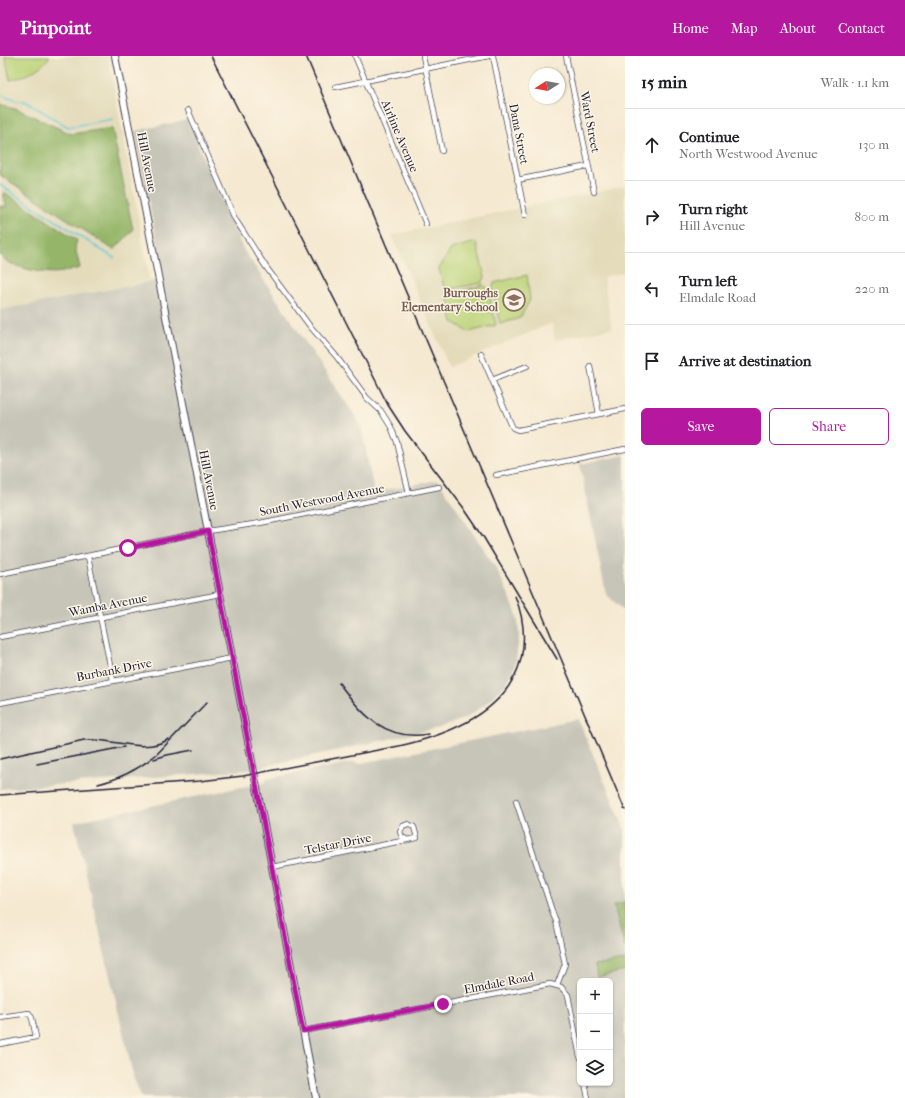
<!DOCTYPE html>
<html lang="en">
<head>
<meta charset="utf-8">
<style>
  :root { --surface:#fff; --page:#f2f2f2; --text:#202124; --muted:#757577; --line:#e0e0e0; --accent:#b5179e }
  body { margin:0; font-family:"IM FELL French Canon",serif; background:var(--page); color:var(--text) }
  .controls { position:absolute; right:12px; bottom:12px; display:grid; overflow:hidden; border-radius:6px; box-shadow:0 1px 3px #0004 }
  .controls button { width:36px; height:36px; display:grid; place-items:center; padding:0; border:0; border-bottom:1px solid var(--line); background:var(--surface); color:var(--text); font:20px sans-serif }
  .compass { position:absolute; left:529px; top:12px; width:36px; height:36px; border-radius:50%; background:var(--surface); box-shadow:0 1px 3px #0004; rotate:259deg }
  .stop { position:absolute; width:12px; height:12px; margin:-9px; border:3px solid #b5179e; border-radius:50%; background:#fff }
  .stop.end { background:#b5179e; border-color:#fff; box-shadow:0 1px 4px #0008 }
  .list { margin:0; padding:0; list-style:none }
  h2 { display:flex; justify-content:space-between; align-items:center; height:52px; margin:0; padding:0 16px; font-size:17px }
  h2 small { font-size:13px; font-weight:400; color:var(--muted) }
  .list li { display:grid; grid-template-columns:26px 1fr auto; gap:12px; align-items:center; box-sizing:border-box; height:72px; padding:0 16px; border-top:1px solid var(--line) }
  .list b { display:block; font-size:15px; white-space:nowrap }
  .list p { margin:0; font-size:13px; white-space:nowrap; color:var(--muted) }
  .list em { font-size:13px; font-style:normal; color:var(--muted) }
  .actions { display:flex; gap:8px; padding:12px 16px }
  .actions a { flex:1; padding:9px 0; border:1px solid var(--accent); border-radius:6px; text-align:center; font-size:14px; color:var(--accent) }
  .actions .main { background:var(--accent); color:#fff }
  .icon { flex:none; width:22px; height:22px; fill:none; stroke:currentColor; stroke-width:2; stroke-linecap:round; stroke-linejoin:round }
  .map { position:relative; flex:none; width:625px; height:1042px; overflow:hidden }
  header { display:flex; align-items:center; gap:24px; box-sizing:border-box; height:56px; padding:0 20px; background:var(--accent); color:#fff }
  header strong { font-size:19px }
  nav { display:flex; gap:22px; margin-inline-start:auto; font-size:14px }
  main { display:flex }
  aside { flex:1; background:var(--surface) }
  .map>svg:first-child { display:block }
  .built { fill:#e3dbba }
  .industrial { fill:#c6c5b8; fill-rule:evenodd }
  .green { fill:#bcd479; stroke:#6f7b5a }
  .forest { fill:#95b669; stroke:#5c6c52 }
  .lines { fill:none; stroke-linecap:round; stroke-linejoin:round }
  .stream { stroke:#5dc7d8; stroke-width:1.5 }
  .minor-casing { stroke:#424052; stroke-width:6 }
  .major-casing { stroke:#424052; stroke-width:8 }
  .minor { stroke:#fff; stroke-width:4.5 }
  .major { stroke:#fff; stroke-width:6 }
  .rail { stroke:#22223b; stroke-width:1.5 }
  .route { stroke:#b5179e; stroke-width:5 }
  .labels { text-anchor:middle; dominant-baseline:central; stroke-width:3; stroke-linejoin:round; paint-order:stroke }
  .street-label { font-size:12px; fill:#22223b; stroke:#fcf5e5 }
  .education-label { font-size:12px; font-weight:bold; fill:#785e54; stroke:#fcf5e5; text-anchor:end }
</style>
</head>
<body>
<header>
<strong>Pinpoint</strong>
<nav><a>Home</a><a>Map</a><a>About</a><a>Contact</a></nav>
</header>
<main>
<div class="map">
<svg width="625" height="1042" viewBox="0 0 625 1042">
  <rect width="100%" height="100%" fill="#fcf5e5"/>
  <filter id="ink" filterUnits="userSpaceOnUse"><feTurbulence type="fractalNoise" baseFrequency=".025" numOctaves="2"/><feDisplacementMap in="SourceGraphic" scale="8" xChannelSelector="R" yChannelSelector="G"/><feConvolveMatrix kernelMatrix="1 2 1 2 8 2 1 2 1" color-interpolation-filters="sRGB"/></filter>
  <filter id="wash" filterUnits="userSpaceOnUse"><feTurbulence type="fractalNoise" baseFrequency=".012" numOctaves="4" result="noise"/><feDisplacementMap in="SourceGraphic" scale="16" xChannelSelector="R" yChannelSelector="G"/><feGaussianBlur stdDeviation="0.9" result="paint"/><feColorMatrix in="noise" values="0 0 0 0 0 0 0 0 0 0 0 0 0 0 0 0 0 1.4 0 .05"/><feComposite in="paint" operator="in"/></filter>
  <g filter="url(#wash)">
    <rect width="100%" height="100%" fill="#f5e9d1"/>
    <path class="built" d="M0,0H108L150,225L0,254Z
      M625,130V216L603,221L612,272L555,284L552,267L449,311L392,179Z"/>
    <path class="industrial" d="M187,64L243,193L361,369L374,436L438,424L496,512L507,535L517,559L518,567L519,581L516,604L513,614L505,629L484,649L466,662L439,672L247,714L0,733V254L164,223L135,75Z
      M625,399V556L606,538L580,408Z
      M578,663L625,774V1042H142L134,1023L74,766L266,726V723L354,706L357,708ZM580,925H610V1027H580Z"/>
    <path class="green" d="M5,0H50C40,14 26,20 10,24Z
      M476,186L485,221L482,227L445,234L439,213L451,193Z
      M527,219L530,244L520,262L500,268L492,233L494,227Z
      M483,229L488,233L496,269L469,276L453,266L447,239Z"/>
    <path class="forest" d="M0,48L15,52L71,78L112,72L133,174L114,194L0,119Z
      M4,136L77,184L75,191L80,212C74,213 68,215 62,216C46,219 11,212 0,200V150L6,151L4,141Z
      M625,846V892L614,849Z
      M625,904V915L597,921L595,909Z"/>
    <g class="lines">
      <path class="stream" d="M0,39L17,45H25L68,71L113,63
        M0,129L114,202"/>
    </g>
  </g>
  <g filter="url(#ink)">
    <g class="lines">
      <g class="minor-casing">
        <path id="minor" d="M355,0L426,168
          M423,0L442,95
          M493,0L525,159
          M566,0L594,136
          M335,31L489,0
          M188,54L235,163L266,211L309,269L336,300L367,342L381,355L391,371L397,386L409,437
          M517,124L588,110
          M481,298L511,368L513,372L518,374L625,353
          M590,310L599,358
          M492,324L527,310
          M496,419L625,393
          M88,501L113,624
          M0,518L208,475L260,467L439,431
          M0,581L220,538
          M0,647L232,602
          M516,745L553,858L556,865L565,908L557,929
          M272,811L417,782L414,771L408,768L403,770L400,776L402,781L408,784
          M0,961L29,957L32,962L36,981L0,988
          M303,975L550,928L561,931L568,939L580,1001
          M585,1027L588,1042"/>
      </g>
      <g class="major-casing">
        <path id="major" d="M115,0L208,475L316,1042"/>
      </g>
      <use href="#minor" class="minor"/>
      <use href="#major" class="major"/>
      <path class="rail" d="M211,0L388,349L405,375L463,451L484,482L557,603
        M306,0L625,754
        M339,627C361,658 386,686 429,678
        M0,703L84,684C111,681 144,699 169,683
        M154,703L167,699L193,694
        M37,708L124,691
        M98,728C120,723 139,713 157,698L207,646
        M0,739L200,725L243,720L399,690C448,679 507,657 521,603C526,582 523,560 515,540"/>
    </g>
  </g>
  <g class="lines" filter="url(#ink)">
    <path class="route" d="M128,492L208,475L303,975L443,948"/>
  </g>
  <defs>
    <g id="school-ring" transform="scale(1.15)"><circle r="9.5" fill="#fcf5e5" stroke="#8d6e63" stroke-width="1.5"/><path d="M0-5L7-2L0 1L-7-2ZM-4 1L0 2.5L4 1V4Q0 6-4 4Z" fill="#8d6e63"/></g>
  </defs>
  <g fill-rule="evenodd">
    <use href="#school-ring" x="514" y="244"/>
  </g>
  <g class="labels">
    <g class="street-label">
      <text transform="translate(590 66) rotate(79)">Ward Street</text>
      <text transform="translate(519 78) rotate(79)">Dana Street</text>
      <text transform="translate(400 80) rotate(67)">Airline Avenue</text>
      <text transform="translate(147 106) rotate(79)">Hill Avenue</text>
      <text transform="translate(209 424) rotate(79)">Hill Avenue</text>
      <text transform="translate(322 444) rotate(-11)">South Westwood Avenue</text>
      <text transform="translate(108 549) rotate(-11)">Wamba Avenue</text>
      <text transform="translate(114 614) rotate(-11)">Burbank Drive</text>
      <text transform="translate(338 788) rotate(-11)">Telstar Drive</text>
      <text transform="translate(499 927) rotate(-11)">Elmdale Road</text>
    </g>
    <g class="education-label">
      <text x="498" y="237">Burroughs<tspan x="498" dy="14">Elementary School</tspan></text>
    </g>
  </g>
</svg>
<div class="controls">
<button>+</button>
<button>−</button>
<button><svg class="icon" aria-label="layers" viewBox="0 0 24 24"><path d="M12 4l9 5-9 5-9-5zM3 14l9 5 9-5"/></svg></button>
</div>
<svg class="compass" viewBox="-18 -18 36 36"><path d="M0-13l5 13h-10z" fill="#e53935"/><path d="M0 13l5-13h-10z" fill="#757577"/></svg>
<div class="stop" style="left:128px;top:492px"></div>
<div class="stop end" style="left:443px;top:948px"></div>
</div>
<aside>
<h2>15 min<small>Walk · 1.1 km</small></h2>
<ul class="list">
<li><svg class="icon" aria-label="ahead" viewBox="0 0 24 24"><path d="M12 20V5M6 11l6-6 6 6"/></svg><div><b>Continue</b><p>North Westwood Avenue</p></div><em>130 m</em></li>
<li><svg class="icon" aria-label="right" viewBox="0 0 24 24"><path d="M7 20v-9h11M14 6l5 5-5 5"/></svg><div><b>Turn right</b><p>Hill Avenue</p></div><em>800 m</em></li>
<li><svg class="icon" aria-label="left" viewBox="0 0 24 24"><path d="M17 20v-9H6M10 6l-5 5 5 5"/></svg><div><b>Turn left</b><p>Elmdale Road</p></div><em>220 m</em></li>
<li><svg class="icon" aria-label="arrive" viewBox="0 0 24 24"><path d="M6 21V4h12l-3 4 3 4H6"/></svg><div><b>Arrive at destination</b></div></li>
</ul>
<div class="actions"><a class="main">Save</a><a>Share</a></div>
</aside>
</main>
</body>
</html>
